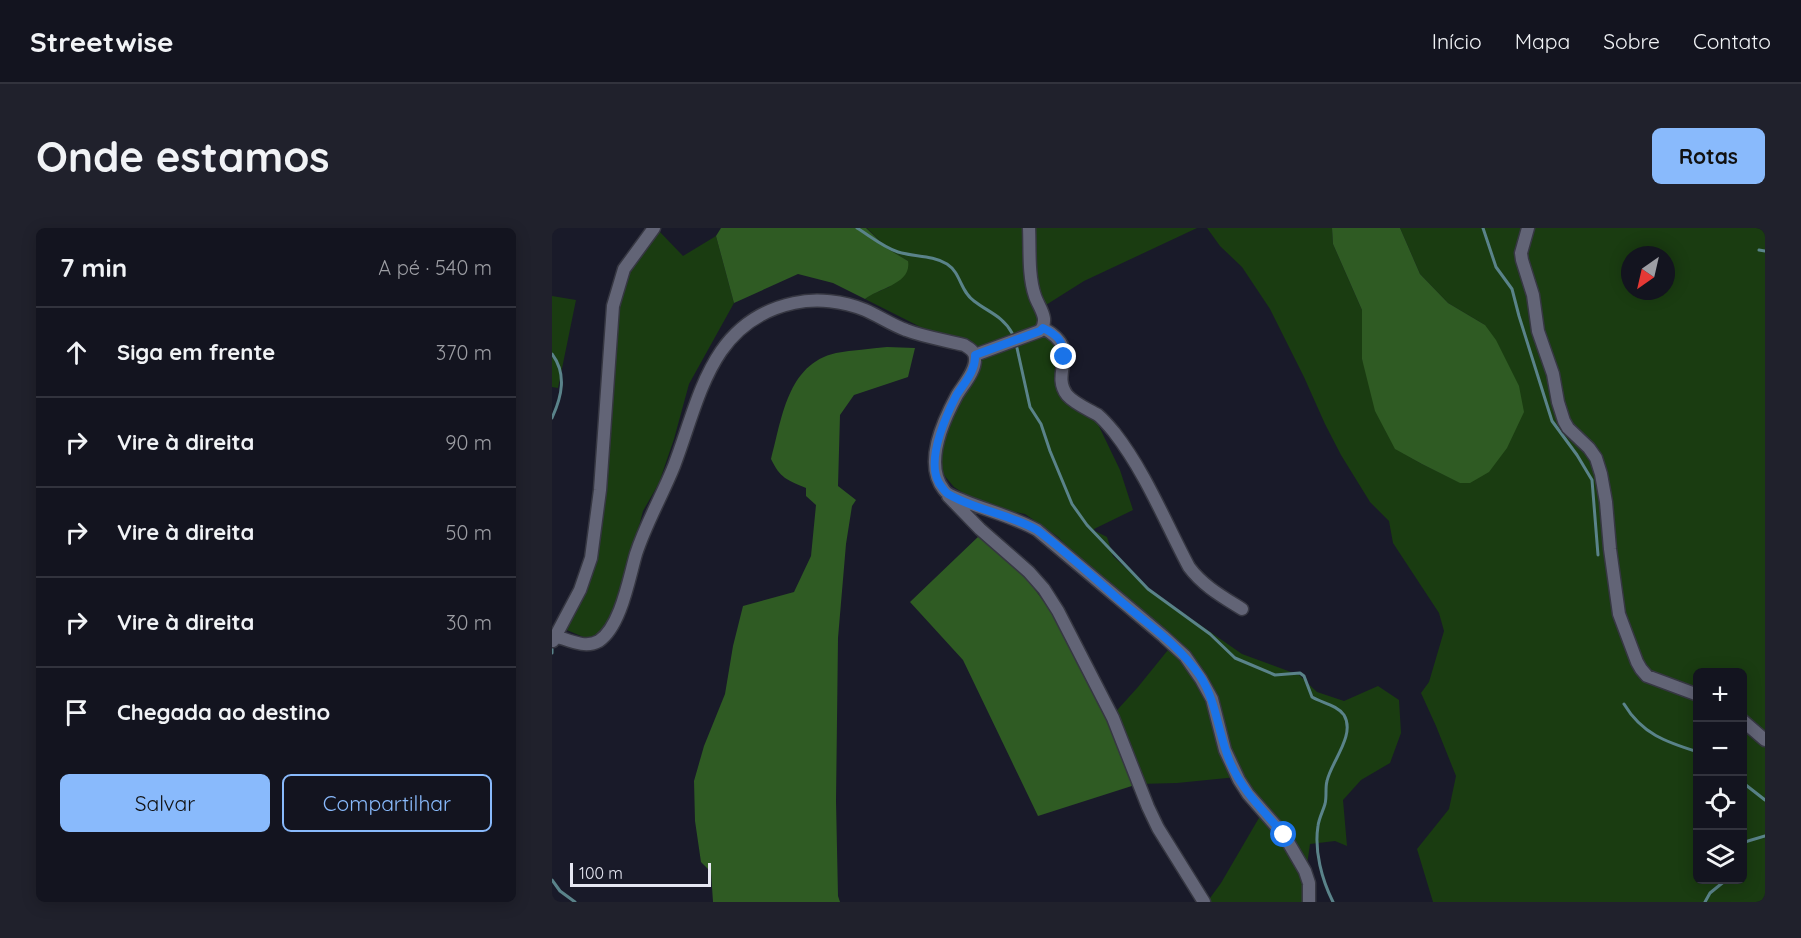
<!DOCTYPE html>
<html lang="pt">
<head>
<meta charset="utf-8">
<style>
  :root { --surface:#13141f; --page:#20212c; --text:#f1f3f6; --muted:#9d9ea4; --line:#32333d; --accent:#89bafc }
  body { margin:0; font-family:Quicksand,sans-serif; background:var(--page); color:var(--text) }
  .controls { position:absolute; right:18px; bottom:18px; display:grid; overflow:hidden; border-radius:9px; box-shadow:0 3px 15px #0003 }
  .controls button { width:54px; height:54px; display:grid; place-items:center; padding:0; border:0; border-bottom:2px solid var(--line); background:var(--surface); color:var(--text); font:30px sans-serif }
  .compass { position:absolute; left:1069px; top:18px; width:54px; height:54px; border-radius:50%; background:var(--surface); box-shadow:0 3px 15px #0003; rotate:214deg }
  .scale { position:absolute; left:18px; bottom:15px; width:141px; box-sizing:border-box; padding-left:6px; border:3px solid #e6e7f2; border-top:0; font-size:16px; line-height:21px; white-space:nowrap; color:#e6e7f2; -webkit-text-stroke:4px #191a29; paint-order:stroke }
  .stop { position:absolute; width:18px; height:18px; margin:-14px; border:4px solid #1a73e8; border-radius:50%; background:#fff }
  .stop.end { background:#1a73e8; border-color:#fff; box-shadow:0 2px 6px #0008 }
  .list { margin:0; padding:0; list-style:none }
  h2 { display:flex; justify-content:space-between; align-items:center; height:78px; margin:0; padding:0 24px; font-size:26px }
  h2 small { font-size:20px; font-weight:400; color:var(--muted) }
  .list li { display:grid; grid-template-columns:39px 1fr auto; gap:18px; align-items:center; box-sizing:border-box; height:90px; padding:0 24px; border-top:2px solid var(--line) }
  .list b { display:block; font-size:22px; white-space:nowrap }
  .list em { font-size:20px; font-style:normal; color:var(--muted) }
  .actions { display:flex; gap:12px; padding:18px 24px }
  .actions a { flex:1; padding:14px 0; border:2px solid var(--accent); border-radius:9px; text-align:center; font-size:21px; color:var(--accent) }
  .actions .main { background:var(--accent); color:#111 }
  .icon { flex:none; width:33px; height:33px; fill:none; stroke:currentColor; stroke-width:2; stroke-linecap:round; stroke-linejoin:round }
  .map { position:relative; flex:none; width:1213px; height:674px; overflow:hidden; border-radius:9px }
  header { display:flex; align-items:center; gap:36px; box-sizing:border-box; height:84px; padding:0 30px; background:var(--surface); border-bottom:2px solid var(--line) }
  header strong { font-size:28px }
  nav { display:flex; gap:33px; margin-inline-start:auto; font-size:21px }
  .intro { display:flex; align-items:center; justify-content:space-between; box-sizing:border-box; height:144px; padding:0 36px }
  h1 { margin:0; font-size:42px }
  .button { padding:15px 27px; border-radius:9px; background:var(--accent); color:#111; font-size:21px; font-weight:700 }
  main { display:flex; gap:36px; padding:0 36px }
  aside { flex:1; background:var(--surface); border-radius:9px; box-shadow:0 3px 15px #0003 }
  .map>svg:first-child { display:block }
  .green { fill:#1a3c11; fill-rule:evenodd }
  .forest { fill:#2f5b23 }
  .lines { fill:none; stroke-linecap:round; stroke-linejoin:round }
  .stream { stroke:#5a838a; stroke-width:3 }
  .minor-casing { stroke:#363742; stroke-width:15 }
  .minor { stroke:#626476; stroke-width:12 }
  .route { stroke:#1a73e8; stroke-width:8 }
</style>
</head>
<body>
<header>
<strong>Streetwise</strong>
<nav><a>Início</a><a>Mapa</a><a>Sobre</a><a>Contato</a></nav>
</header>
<div class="intro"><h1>Onde estamos</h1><a class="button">Rotas</a></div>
<main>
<aside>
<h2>7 min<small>A pé · 540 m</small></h2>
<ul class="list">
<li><svg class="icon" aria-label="ahead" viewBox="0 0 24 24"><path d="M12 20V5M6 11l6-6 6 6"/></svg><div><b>Siga em frente</b></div><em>370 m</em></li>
<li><svg class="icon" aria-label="right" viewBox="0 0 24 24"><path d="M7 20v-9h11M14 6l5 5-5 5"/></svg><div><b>Vire à direita</b></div><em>90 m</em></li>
<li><svg class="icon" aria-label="right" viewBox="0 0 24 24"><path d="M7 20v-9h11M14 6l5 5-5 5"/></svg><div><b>Vire à direita</b></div><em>50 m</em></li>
<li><svg class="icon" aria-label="right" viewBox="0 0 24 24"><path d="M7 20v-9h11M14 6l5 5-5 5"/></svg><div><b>Vire à direita</b></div><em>30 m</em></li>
<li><svg class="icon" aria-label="arrive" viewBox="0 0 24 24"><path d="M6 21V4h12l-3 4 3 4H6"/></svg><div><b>Chegada ao destino</b></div></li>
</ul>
<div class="actions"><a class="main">Salvar</a><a>Compartilhar</a></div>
</aside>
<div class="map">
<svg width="1213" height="674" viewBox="0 0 1213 674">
  <rect width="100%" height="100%" fill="#191a29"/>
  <path class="green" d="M315,0H645L532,53L486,82L512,114L508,149L543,190L568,242L581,282L542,301L543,303L555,309L561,328L595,360L690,426L747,447L765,464L792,473L826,458L847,472L849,505L838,535L809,552L791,572L795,618L783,613L758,616L752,658L753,674H655L669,655L711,583L685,549L625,555L586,556L558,490L586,459L620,417L557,362L506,309L473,286L446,281L419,270L402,259L392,247L386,234L384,214L419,137L422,126L313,71L318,67L337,59L356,33L336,21Z
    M655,0H780L781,16L810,82V131L844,221L870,236L909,255L933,97L896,75L868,46L848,0H1213V674H881L865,621L897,581L904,548L884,498L869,465L877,454L892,403L887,385L841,315L837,293L818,274L789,227L773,196L752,149L718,81L690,39L668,18ZM1078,27H1114V63H1078ZM1146,445H1190V652H1146Z
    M107,3L131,28L164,8L182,75L137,156L122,211L107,255L91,283L69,366L58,395L43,414L10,400L36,353L60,105L70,53L85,30Z
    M0,68L24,72L6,160L0,159Z"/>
  <path class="forest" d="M169,0H314L336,21L356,33C360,56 326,60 313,71L281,55L246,46L182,75L164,8Z
    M780,0H848L868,46L896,75L933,97L944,112L967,158L972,184L955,220L937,244L918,255H908L870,236L843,221L823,183L810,131V82L781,16Z
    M335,119L363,120L356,149L302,167L288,187L286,258L304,272L300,278L294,316L286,410L284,573L286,668L288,674H161L159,644L149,634L143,593L142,553L152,518L173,466L181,418L191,378L242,364L259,328L264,277L254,268V260C235,252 228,250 219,231C230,191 235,136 284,125C301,122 318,121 335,119Z
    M428,307L437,317L467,340L498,382L555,481L586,556L486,588L411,432L358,374Z"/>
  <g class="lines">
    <path class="stream" d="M305,0C318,8 331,19 346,24C362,29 380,27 395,36C409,45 408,63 422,73C436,84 451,88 460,105
      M931,0L944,39L960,61L967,88L1000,193L1025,227L1040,252L1046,327
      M1207,22L1213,23
      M465,120L478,179L489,196L498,223L520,276L535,297L596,361L658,406L683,430L723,447L748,445L752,448L760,469C770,475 785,477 792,487C804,507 779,534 775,553C773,560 775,568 773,576C771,583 767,590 766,598C762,623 770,652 781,674
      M0,126C15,146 10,168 0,190
      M0,425V421
      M1072,476C1090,506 1114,514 1146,524
      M1190,554L1213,572
      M1190,616L1196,613L1213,608
      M0,652L8,663L23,674
      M1153,674L1158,665L1174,652"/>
    <g class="minor-casing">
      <path id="minor" d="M976,0L969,25L970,32L981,67L986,103L1001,146L1006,174L1012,193L1016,200L1037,220L1044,230L1049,246L1054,274L1058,321L1067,386L1085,434L1089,441L1095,448L1146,467
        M491,100C532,122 497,143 515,167C523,176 536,181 546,187C552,192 557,198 562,204C594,245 613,294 637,339C651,358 671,369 690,381
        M423,127L488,103C498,91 487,80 483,68C476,48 478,21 477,0
        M396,268L428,301L477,344L492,361L506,383L561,490L596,579L606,600L652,674
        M3,408C17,412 33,421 47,413C69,398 77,350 84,326C94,295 110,268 122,238C148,170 158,93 242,75C265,70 291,73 313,82C327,88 340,97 354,102C372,109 393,112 412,117C417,120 423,123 423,130C424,143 411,157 405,167C391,193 371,236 392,262C396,268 406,270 412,273C436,283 462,289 485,302L611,408L633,428L649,451L660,471L673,522L687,552L696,566L732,607L753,643L757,655V674
        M1,413L28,362L39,330L48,262L61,78L72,41L102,0
        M1190,492L1213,512"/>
    </g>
    <use href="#minor" class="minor"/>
  </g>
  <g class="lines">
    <path class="route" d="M512,129C512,113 505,107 491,100L488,103L423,127C424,143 412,155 404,168C393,190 374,232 387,255C390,259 392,263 396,266C423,282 457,286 485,302C513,323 539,347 565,370C594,395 626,416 648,448C665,474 666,506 678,534C690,563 713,584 732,607"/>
  </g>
</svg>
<div class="controls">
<button>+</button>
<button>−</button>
<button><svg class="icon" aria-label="locate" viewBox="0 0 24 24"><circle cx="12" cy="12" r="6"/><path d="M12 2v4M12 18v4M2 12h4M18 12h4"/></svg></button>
<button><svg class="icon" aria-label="layers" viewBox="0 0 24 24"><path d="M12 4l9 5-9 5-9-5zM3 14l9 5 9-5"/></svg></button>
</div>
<svg class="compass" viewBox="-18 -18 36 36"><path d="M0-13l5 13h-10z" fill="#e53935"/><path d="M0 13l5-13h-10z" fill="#9d9ea4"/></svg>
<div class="scale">100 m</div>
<div class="stop" style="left:732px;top:607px"></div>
<div class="stop end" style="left:512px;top:129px"></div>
</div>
</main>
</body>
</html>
